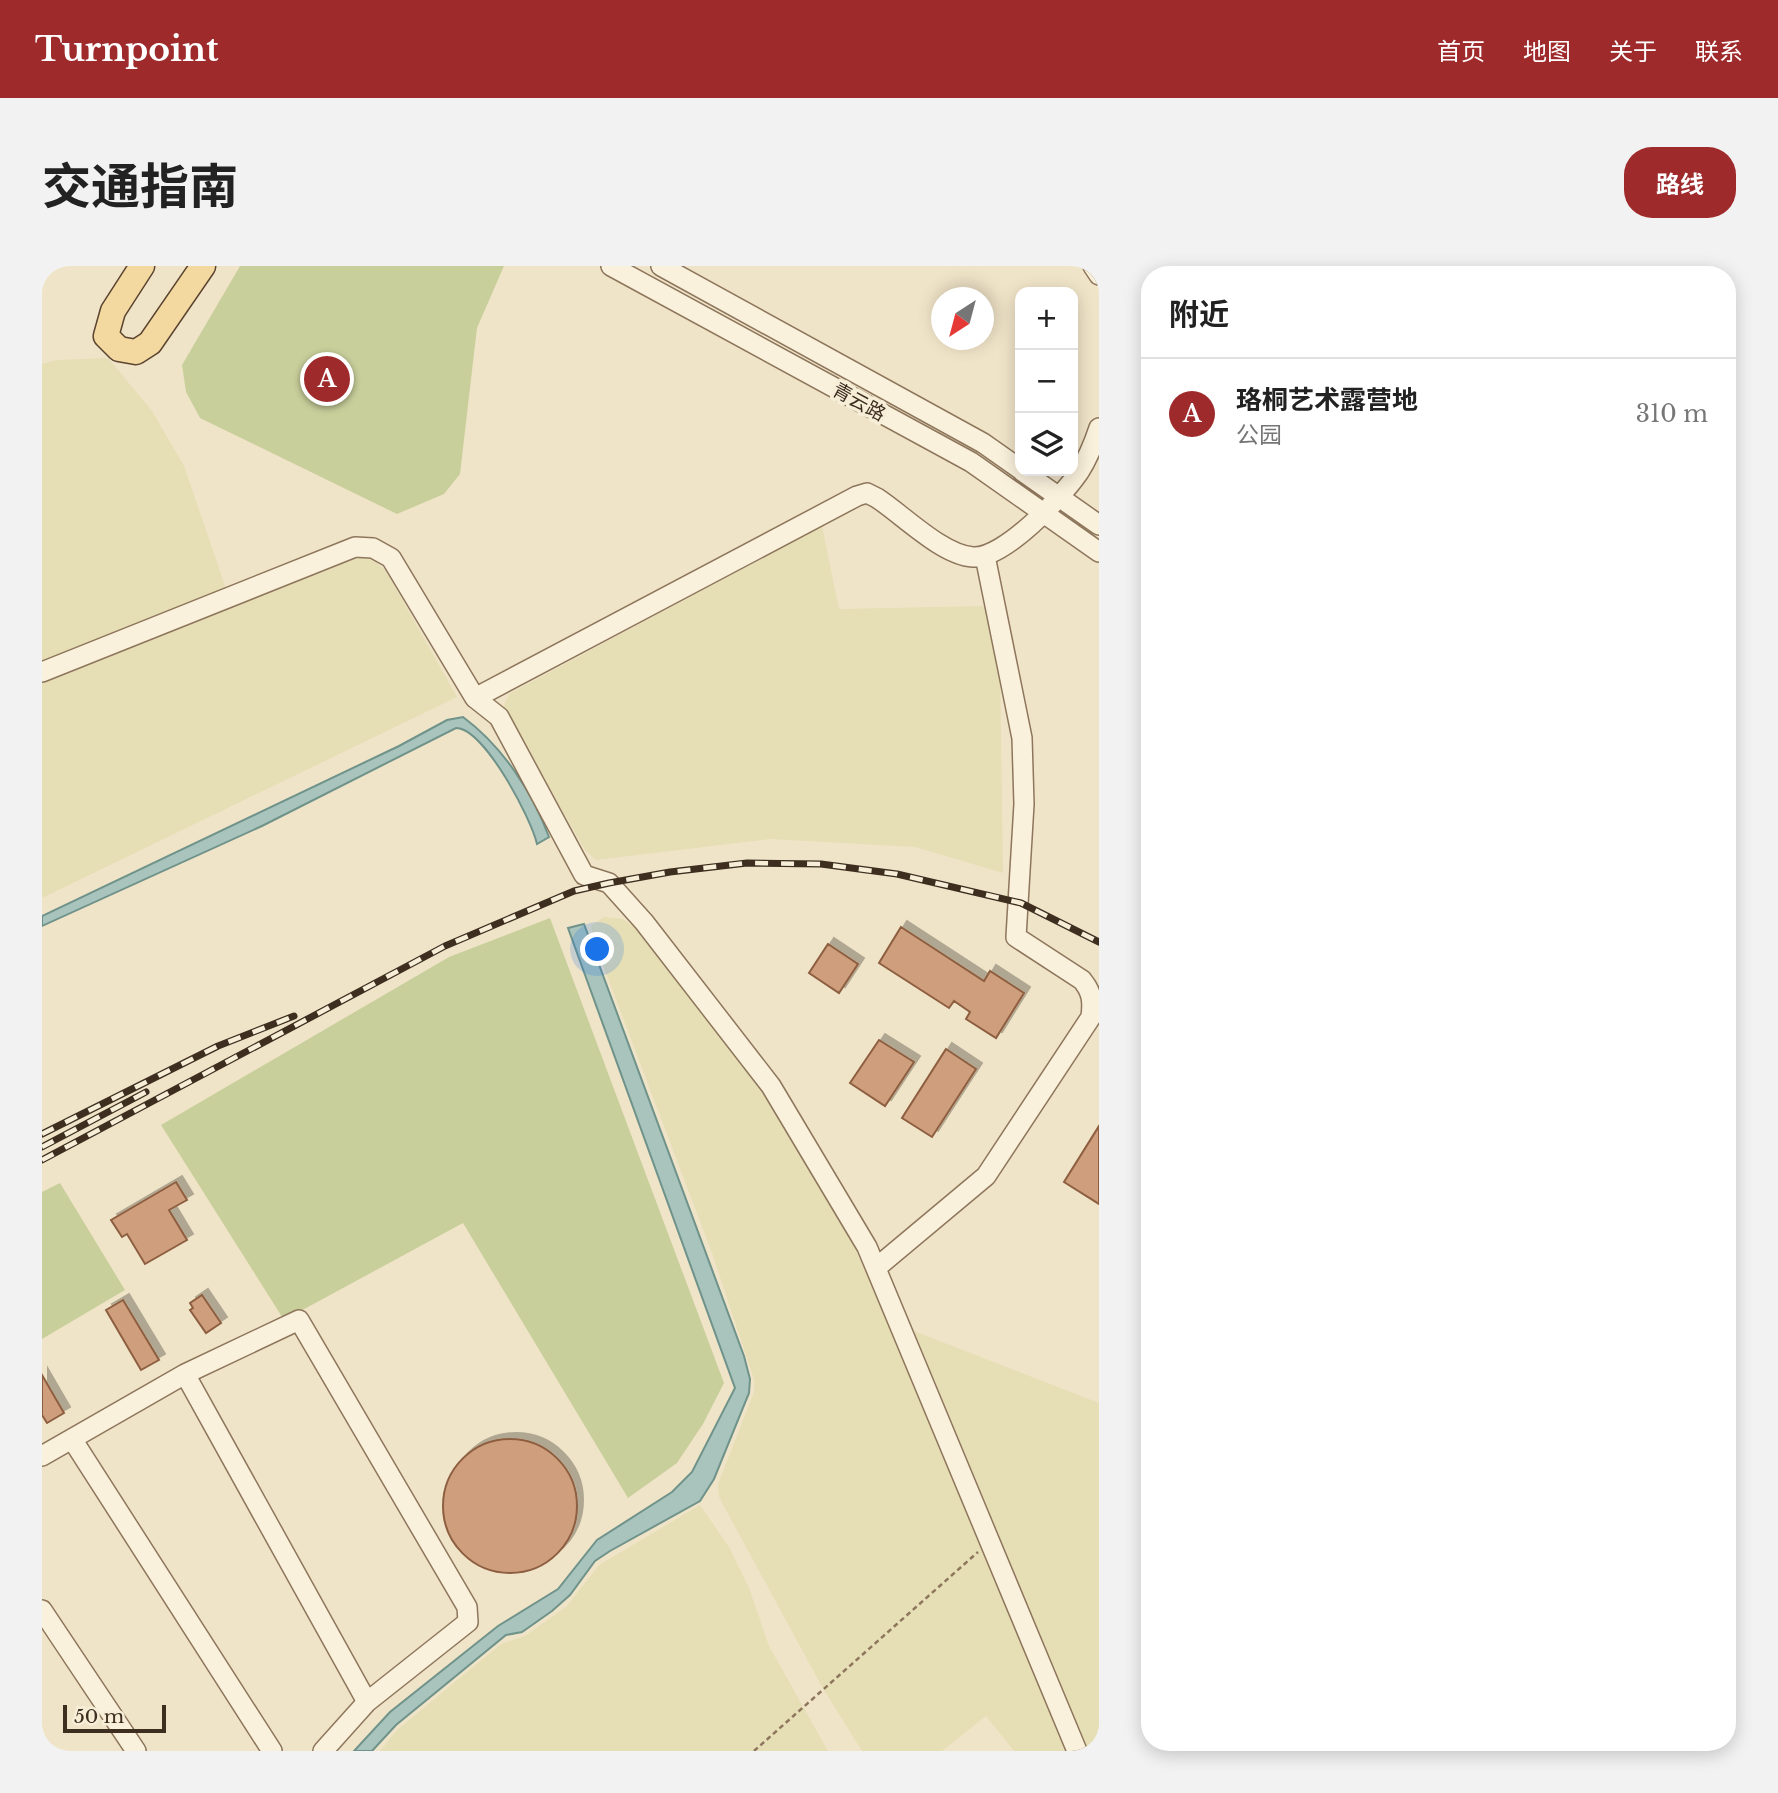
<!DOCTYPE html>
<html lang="zh">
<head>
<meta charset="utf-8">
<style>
  :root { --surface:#fff; --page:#f2f2f2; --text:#222; --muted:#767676; --line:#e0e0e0; --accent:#9e2a2b }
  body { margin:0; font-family:"Libre Baskerville","Noto Sans SC",serif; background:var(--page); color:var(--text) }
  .controls { position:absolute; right:21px; top:21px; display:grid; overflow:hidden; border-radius:14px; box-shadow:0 4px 18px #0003 }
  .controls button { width:63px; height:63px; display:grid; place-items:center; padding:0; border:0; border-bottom:2px solid var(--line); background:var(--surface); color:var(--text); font:35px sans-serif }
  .compass { position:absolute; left:889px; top:21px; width:63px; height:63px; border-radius:50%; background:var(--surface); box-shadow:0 4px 18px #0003; rotate:216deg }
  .scale { position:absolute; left:21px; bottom:18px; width:103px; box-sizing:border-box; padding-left:7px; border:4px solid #3d2e20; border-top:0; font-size:19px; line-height:24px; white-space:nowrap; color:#3d2e20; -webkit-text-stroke:5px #f7eed8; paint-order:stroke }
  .you { position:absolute; left:556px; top:684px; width:24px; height:24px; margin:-18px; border:5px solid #fff; border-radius:50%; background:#1a73e8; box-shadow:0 0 0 10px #1a73e833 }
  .badge { display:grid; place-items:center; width:46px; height:46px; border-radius:50%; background:var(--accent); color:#fff; font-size:23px; font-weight:700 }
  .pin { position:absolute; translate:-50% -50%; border:4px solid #fff; box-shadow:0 2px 7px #0006 }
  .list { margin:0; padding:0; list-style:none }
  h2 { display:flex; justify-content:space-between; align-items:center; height:91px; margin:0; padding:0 28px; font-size:30px }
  h2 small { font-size:23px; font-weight:400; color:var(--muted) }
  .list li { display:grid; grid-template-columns:46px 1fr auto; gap:21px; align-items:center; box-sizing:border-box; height:112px; padding:0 28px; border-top:2px solid var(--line) }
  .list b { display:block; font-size:26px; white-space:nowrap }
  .list p { margin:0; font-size:23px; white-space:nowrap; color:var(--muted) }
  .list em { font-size:23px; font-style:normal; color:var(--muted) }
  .icon { flex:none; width:38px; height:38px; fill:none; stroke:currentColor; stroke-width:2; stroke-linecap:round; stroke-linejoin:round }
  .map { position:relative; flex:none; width:1057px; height:1485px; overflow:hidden; border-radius:28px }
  header { display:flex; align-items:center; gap:42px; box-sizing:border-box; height:98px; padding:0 35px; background:var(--accent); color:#fff }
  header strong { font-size:33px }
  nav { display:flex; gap:38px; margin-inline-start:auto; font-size:24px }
  .intro { display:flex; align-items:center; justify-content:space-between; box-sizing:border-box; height:168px; padding:0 42px }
  h1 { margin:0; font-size:49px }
  .button { padding:18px 32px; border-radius:28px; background:var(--accent); color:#fff; font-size:24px; font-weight:700 }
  main { display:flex; gap:42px; padding:0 42px }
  aside { flex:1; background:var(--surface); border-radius:28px; box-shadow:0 4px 18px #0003 }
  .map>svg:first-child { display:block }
  .farmland { fill:#e6deb5 }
  .green { fill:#c9cf9b }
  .water { fill:#a9c4bc; stroke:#6f938a; stroke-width:2 }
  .building { fill:#cf9f7d; stroke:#8d5f41; stroke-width:2; filter:url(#shadow) }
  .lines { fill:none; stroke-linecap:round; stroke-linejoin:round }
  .minor-casing { stroke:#8d765c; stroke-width:22 }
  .major-casing { stroke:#5b4430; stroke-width:27 }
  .path { stroke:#8d765c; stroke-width:2.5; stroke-dasharray:5 3.5; stroke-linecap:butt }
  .minor { stroke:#faf1dc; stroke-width:19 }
  .major { stroke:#f3d9a0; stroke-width:24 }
  .rail-casing { stroke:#3d2e20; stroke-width:7 }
  .rail { stroke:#f7eed8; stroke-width:4.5; stroke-dasharray:13; stroke-linecap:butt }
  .labels { text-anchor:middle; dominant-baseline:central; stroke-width:7; stroke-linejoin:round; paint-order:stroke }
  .street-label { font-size:19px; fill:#3d2e20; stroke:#f7eed8 }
</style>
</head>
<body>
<header>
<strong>Turnpoint</strong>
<nav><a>首页</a><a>地图</a><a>关于</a><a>联系</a></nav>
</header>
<div class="intro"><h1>交通指南</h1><a class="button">路线</a></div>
<main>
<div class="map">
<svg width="1057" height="1485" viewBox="0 0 1057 1485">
  <defs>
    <filter id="shadow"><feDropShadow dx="6" dy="-6" stdDeviation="0" flood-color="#0004"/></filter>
  </defs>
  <rect width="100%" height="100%" fill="#f0e4c8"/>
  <path class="farmland" d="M66,92L110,145L142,200L190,340L309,293L328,291L344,305L415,431L0,632V98L15,94Z
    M780,260L797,343L943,340L958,399L961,607L873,581L729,573L554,594L543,584L461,442L467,428Z
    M562,651L581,653L600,666L734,843L809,975L858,1079L1030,1485H972L944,1450L900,1485H820L780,1421L677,1231L676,1218L712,1126V1113L670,987L553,678L549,660Z
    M872,1065L1057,1137V1485H1046Z
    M658,1239L687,1281L707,1322L727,1380L786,1485H338L355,1464L459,1378L483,1370L525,1340L557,1299Z"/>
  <path class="green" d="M198,0H462L435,62L418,208L402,228L355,248L158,152L144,126L140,99Z
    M508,652L682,1117L661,1158L635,1197L586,1232L421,957L242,1054L119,859L407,691Z
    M18,917L83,1024L0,1073V926Z"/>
  <path class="water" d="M421,451C460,480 490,525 507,571L495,578C489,552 442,462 414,462L220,560L0,660V650L357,480L405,454Z
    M542,658L702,1090L708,1113L707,1127L672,1213L658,1235L568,1285L553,1295L528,1329L510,1345L480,1366L464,1369L354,1459L330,1485H312L348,1446L456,1360L516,1323L555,1274L630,1226L650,1206L693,1122L526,662Z"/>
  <path class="building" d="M859,661L942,715L948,705L982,727L954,772L924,753L928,746L912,735L907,742L837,697Z
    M786,678L816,698L797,727L767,707Z
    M837,774L872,796L843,840L808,817Z
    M904,783L934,803L890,871L860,852Z
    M1057,860V938L1022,916Z
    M134,916L145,934L127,944L145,974L103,998L85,968L80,971L69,954Z
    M160,1029L179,1057L164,1067L148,1044L151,1042L148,1037Z
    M81,1034L117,1094L99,1104L64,1044Z
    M0,1109L22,1147L5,1157L0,1149Z
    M401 1240a67 67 0 1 1 134 0a67 67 0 1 1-134 0Z"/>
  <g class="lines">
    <g class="minor-casing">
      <path id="minor" d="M569,0L929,196L1057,286
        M619,0L941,177L978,203
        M1051,0L1057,9
        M980,205L1057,259
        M0,406L313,281L331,282L349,292L433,432L815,230L825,227L835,232C861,249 900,289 931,291C962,293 1020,231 1037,206C1046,192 1052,177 1057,162
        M433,432L457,451L542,609L567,617L602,656L729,820L825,981L1035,1485
        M834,1002L944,910L1049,751C1051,735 1050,726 1040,714L974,671L982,538L980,472L943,290
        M143,1108L325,1436L281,1485
        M30,1173L230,1485
        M0,1190L143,1108L257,1054L425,1341L426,1356L325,1436
        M0,1344L94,1485"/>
    </g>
    <g class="major-casing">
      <path id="major" d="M100,0L71,45L64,70L77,83L94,86L108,77L161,0"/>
    </g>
    <path class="path" d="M712,1485L936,1286"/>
    <use href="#minor" class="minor"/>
    <use href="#major" class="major"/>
    <g class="rail-casing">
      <path id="rail" d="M0,868L176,780L252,750
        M0,881L104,826
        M0,894L403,680L532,625L567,617L628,606L705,597L779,598L855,608L979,637L1057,676"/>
    </g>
    <use href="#rail" class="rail"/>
  </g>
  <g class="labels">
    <g class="street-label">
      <text transform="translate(817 136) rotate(29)">青云路</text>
    </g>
  </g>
</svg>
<div class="controls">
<button>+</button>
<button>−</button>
<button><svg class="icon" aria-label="layers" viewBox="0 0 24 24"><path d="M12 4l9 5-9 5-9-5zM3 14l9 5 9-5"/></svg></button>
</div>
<svg class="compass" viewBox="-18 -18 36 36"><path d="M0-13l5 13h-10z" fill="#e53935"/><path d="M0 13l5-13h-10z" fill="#767676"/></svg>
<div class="scale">50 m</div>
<div class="you"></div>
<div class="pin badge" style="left:285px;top:113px">A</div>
</div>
<aside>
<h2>附近<small></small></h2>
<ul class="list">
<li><span class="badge">A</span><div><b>珞桐艺术露营地</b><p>公园</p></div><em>310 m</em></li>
</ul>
</aside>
</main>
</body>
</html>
